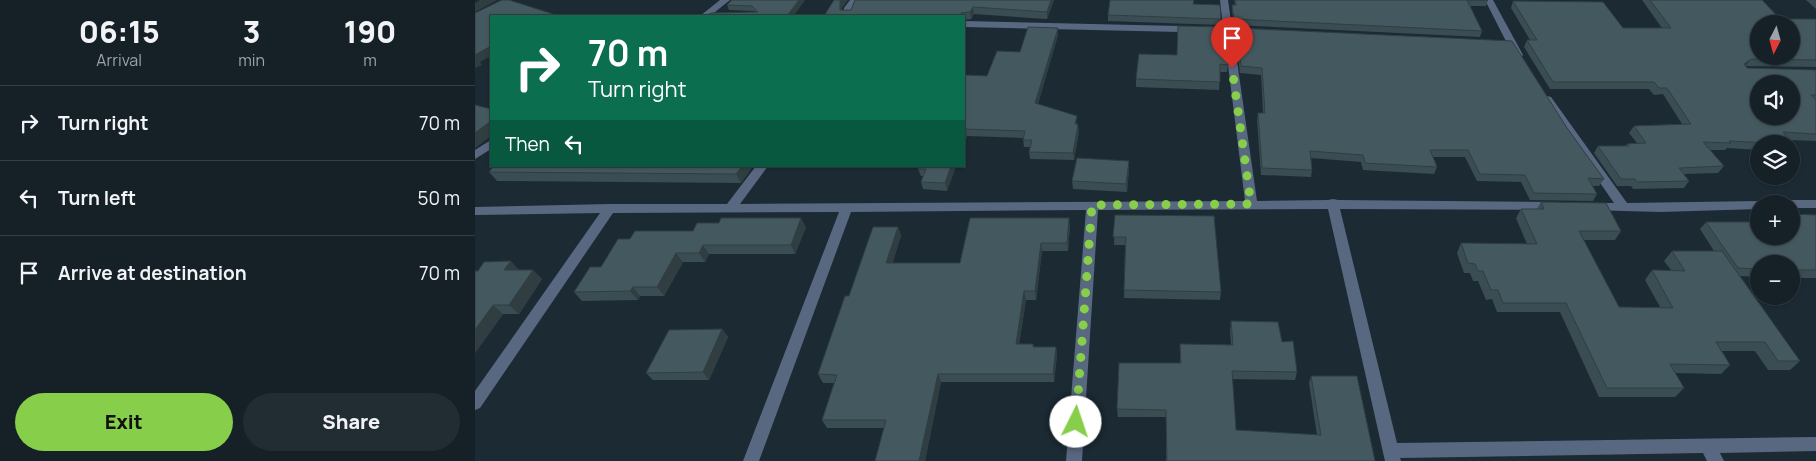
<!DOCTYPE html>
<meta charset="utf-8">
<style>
:root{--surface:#152027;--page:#222d33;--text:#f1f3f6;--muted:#9da3a7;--line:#343e44;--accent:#87cf4b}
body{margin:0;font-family:Manrope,sans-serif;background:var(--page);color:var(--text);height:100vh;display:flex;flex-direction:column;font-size:19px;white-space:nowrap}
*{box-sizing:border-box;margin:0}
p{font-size:16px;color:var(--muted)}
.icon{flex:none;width:28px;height:28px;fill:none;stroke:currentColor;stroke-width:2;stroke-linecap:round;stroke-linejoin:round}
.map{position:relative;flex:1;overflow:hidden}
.details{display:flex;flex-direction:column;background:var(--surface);width:475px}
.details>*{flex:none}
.hud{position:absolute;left:15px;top:15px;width:475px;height:152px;border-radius:0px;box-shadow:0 1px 4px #0004,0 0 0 1px var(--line);background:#0b6e4f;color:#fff;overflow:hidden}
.needle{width:32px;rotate:186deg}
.controls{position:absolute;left:1275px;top:15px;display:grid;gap:10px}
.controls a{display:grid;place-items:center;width:50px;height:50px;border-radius:50%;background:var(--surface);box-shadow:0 1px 4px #0004,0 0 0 1px var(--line);font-size:25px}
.pin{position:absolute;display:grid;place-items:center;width:42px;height:42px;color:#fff;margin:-51px -21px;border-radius:50% 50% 50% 0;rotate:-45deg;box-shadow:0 0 5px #0007}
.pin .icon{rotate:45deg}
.me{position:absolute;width:55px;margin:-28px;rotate:4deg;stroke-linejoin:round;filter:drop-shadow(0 0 4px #0008)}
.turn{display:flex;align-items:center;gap:18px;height:105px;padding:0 15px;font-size:22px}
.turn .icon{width:65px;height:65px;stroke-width:2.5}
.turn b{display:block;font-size:35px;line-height:42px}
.then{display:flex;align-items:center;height:48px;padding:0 15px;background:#0003;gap:10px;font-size:19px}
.eta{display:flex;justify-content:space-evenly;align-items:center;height:85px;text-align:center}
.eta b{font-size:30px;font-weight:800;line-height:35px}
.action{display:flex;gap:10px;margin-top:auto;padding:10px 15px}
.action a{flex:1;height:58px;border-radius:30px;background:var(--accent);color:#111;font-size:20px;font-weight:800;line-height:58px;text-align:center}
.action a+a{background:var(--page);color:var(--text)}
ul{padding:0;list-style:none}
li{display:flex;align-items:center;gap:15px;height:75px;padding:0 15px;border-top:1px solid var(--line)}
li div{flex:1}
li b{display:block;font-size:19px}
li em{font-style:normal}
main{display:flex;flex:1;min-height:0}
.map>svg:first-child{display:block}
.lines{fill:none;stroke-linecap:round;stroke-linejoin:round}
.minor{fill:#596881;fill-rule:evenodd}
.wall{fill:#3a4d52}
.shaded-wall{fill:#303e42}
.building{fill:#44595f;stroke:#303e42;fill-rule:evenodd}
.route{stroke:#87cf4b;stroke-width:9;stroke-dasharray:0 16.2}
</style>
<main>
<section class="details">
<div class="eta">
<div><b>06:15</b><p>Arrival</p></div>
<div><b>3</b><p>min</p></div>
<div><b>190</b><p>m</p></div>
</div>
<ul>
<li><svg class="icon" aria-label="right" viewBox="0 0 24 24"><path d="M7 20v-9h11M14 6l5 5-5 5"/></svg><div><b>Turn right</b></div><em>70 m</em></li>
<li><svg class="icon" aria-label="left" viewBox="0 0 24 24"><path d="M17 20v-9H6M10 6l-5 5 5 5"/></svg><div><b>Turn left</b></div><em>50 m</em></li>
<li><svg class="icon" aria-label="arrive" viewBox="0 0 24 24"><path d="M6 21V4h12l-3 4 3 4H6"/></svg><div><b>Arrive at destination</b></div><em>70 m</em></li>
</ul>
<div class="action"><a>Exit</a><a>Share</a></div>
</section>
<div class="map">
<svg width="1341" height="461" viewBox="0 0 1341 461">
<rect width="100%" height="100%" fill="#1c2a34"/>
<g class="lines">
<g class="minor">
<path d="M245 0H255L235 16H225Z"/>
<path d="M375 0H384L378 8 377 16H369V8Z"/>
<path d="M745 0H753L757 28H777L782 31 777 34 758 33 782 201 853 200 858 199 863 200 1081 202 1087 206 1081 210 865 209 922 443 1341 437V451L1245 453 1249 461H1232L1228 453 925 458 926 461H910L853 209 623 210 607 461H591L611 210 376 212 284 461H268L364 212 138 213 5 408 0 410V391L125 213 0 215V207L135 204H252L281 166H293L265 204 770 201 749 33 489 27V21L748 27Z"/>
<path d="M1010 0H1018L1048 55 1046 57H1040L1038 55Z"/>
<path d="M1072 96 1076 97 1152 203 1284 201 1289 204H1284V209L1186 212 1112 210 1110 207 1116 203H1139L1067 99Z"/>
<path d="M16 140V149L0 159V150Z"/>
<path d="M1316 200H1341V208H1316V204H1310Z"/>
</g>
</g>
<g class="wall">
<path d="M257 0H330L318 16 280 12 279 11 254 10 252 5Z"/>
<path d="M380 0H579L572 19 499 14 496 19 489 20V16H349L367 8V10H376Z"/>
<path d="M759 0H1013L1011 6H995L1007 31 1005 37 759 25 757 11V5H760Z"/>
<path d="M1167 0H1287L1305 19H1341V67L1271 66 1272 68 1341 70V141L1314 140 1317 144 1316 146V144H1284V150L1252 148 1250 150H1234L1249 166 1243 173 1209 174 1214 181 1209 188 1158 189 1156 186H1142L1119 153 1123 146H1150L1152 144 1162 143 1154 133 1159 126 1207 124 1188 94 1179 95 1174 89H1075L1049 47 1052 40H1055L1036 8 1038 1 1148 28H1187Z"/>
<path d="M1331 0H1341V9Z"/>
<path d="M719 4 746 19V25L633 21V15Z"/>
<path d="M583 28V35L563 104 602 123 604 132 599 160 555 159 554 152 555 147H549L548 138 492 136 489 145V75L512 76 545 52Z"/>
<path d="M761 28 1092 128 1129 179 1124 186H1117L1122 194 1118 201 1055 200 1046 182 1002 181 990 157H958L962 167 959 174 888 170 886 162 836 158 837 170 836 177 786 175 782 120 783 113H788L786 75 765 73 760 35Z"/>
<path d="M664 54 753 65 752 72H745L744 90 661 87V79Z"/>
<path d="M19 166H278L266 183 22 181 14 172Z"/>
<path d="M481 166 472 191 448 189 446 182 448 176H446L443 169Z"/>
<path d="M654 169 652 192 598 189 597 181Z"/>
<path d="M1066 202 1146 231 1140 240H1109L1144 307H1185L1170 280 1177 270H1196L1189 261 1197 251H1239L1225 229 1231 222H1276L1279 219 1316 236V215L1317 214 1341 215V278H1316V264H1284V277L1265 276 1325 361 1315 370H1293L1280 351H1247L1255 365 1246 374 1200 373 1209 388 1200 397H1124L1085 312H1022L1017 299 1011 300 1003 281H998L995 273H989L982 253 986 243 1052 244 1041 218 1046 209H1062Z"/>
<path d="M640 215 746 292 745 300 649 298 650 245H639Z"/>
<path d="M595 226 593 251H567L561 300H551L544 344H558L559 347H581L582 355 579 382H466L450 461H400L409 428H352L347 420 359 383H348L343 374 374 296 423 227 426 236 417 263H485Z"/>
<path d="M331 227 320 254H234L230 262H208L189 296H165L163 300 107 301 99 292 155 239 218 231Z"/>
<path d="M44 270 67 279 44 314H28L0 353V271Z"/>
<path d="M756 321 807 342 822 372 820 380 757 379 761 430 842 435 834 383 836 376 900 461H691V417H643L642 409 705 363V344L756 345 755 330Z"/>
<path d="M247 329 253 337 234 380H178L171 373Z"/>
</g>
<g class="shaded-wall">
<path d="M5 0H22L0 12V3Z"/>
<path d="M324 0H330L318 16H312Z"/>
<path d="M366 0H373L367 8 368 16 365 10V1Z"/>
<path d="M576 0H579L572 19V12Z"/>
<path d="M498 7 499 14 496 19 495 12Z"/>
<path d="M583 28V35L561 110 560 103Z"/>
<path d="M16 46V56L5 62 7 65 0 68V55Z"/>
<path d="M1276 59 1271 66 1264 70 1269 64Z"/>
<path d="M16 121V136L0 148V133Z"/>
<path d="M603 125 604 132 599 160 598 153Z"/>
<path d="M490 129 492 136 489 145V133Z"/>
<path d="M654 161V169L652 192 651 184Z"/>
<path d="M267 166H278L266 183 261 174Z"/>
<path d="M476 166H481L472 191 470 183Z"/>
<path d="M326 218 331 227 320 254 316 245Z"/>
<path d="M594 218 595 226 593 251 592 243Z"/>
<path d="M423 227 426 236 415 272 411 263Z"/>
<path d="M566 243 567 251 561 300 560 291Z"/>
<path d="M228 245 234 254 230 262 224 253Z"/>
<path d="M201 253 208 262 189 296 182 287Z"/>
<path d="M36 261 45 271 29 270Z"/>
<path d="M58 270 67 279 44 314 34 305Z"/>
<path d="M158 287 165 296 163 300 155 291Z"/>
<path d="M549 291 551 300 543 352 541 344Z"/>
<path d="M18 305 28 314 0 353V330Z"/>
<path d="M247 329 253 337 234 380 228 372Z"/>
<path d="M581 347 582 355 579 382 578 374Z"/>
<path d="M463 374 466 382 450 461H444Z"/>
</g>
<g class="building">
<path d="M27 0H34L78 14 73 16H16V46L0 55V13Z"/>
<path d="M257 0H324L312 16H229L237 13 283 12 277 6 252 5Z"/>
<path d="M359 0H366L365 1V10H376L380 0H576L572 12 498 7 495 12 486 13V16H349Z"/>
<path d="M635 0H719L718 4 745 5 746 19 633 15Z"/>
<path d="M760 0H1013H992L1007 31 759 19 757 5H761Z"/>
<path d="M1175 0H1287L1305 19H1341V60L1276 59 1269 64 1272 68 1341 70V95H1336L1341 100V134L1308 132 1317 144 1254 141 1256 143 1228 142 1249 166 1204 168 1214 181 1162 182 1160 179H1146L1123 146H1154L1152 144 1171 143 1159 126 1216 124 1192 88H1184L1179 82H1078L1052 40H1062L1038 1 1128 2 1148 28H1196ZM1284 24H1316V56H1284ZM1284 84H1316V116H1284Z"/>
<path d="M703 26 748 27 753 65 745 64V82L661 79 664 54 702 55Z"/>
<path d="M553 27 583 28 560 103 602 116 600 124 603 125 598 153 554 152 557 140H548L550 131 490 129 489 133V75L512 76 522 51 545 52Z"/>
<path d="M761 28 1037 41 1092 128 1129 179 1113 178 1122 194 1059 193 1050 175 1005 174 993 150H955L962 167 890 163 888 155 835 151 837 170 787 168 783 113H790L787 68 766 66Z"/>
<path d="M0 105 16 109V121L0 133Z"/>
<path d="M602 158 654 161 651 184 597 181Z"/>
<path d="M19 166H267L261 174 14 172Z"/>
<path d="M444 166H476L470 183 446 182 451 169H443Z"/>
<path d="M1066 202 1131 203 1146 231H1104L1144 307 1198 308 1177 270 1210 271 1197 251H1247L1325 361H1303L1290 342H1241L1255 365 1195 364 1209 388H1132L1091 303H1028L1023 290H1016L1008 271H1003L1000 264 993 263 986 243 1062 244 1046 209H1069Z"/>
<path d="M1317 214 1341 215V270H1316V264H1284V269L1263 268 1231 222H1281L1279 219H1284V236H1316V220H1322Z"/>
<path d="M640 215 739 216 746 292 649 290 651 237H638Z"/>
<path d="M246 218H326L316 245H228L224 253H201L182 287H158L155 291 99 292 115 267H126L143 239H155L160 231H218L222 223H244Z"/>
<path d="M495 218H594L592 243H566L560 291H549L541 344H558V347H581L578 374H463L444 461H400L411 420H347L362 375 343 374 370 296H374L398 227H423L411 263H485Z"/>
<path d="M36 261 29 270H58L34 305H18L0 330V271H3L9 262Z"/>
<path d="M756 321 803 322 807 342 818 341 822 372 757 371 761 430 846 435 836 376H882L900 461H692L691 410 642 409 644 363H706L705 344 758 345Z"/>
<path d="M247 329 228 372 171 373 194 330Z"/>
</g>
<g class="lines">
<path class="route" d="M601 422 617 205 776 204 757 68"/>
</g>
</svg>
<div class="controls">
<a><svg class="needle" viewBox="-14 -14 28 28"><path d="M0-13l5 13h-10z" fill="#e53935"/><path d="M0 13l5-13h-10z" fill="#9da3a7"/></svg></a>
<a><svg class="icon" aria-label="sound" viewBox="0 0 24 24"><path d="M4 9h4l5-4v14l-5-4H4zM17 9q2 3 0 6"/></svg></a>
<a><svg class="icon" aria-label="layers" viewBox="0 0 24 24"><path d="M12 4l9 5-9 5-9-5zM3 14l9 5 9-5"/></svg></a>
<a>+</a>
<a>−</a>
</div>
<div class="pin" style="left:757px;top:68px;background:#d93025"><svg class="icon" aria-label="arrive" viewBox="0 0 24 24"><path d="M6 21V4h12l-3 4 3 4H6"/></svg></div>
<svg class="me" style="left:601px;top:422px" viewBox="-20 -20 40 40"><circle r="19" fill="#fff"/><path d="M0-13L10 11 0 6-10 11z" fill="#87cf4b"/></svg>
<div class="hud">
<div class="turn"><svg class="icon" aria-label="right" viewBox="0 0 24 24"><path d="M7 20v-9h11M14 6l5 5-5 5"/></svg><div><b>70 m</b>Turn right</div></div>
<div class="then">Then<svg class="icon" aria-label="left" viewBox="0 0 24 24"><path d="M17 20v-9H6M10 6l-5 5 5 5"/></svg></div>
</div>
</div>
</main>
